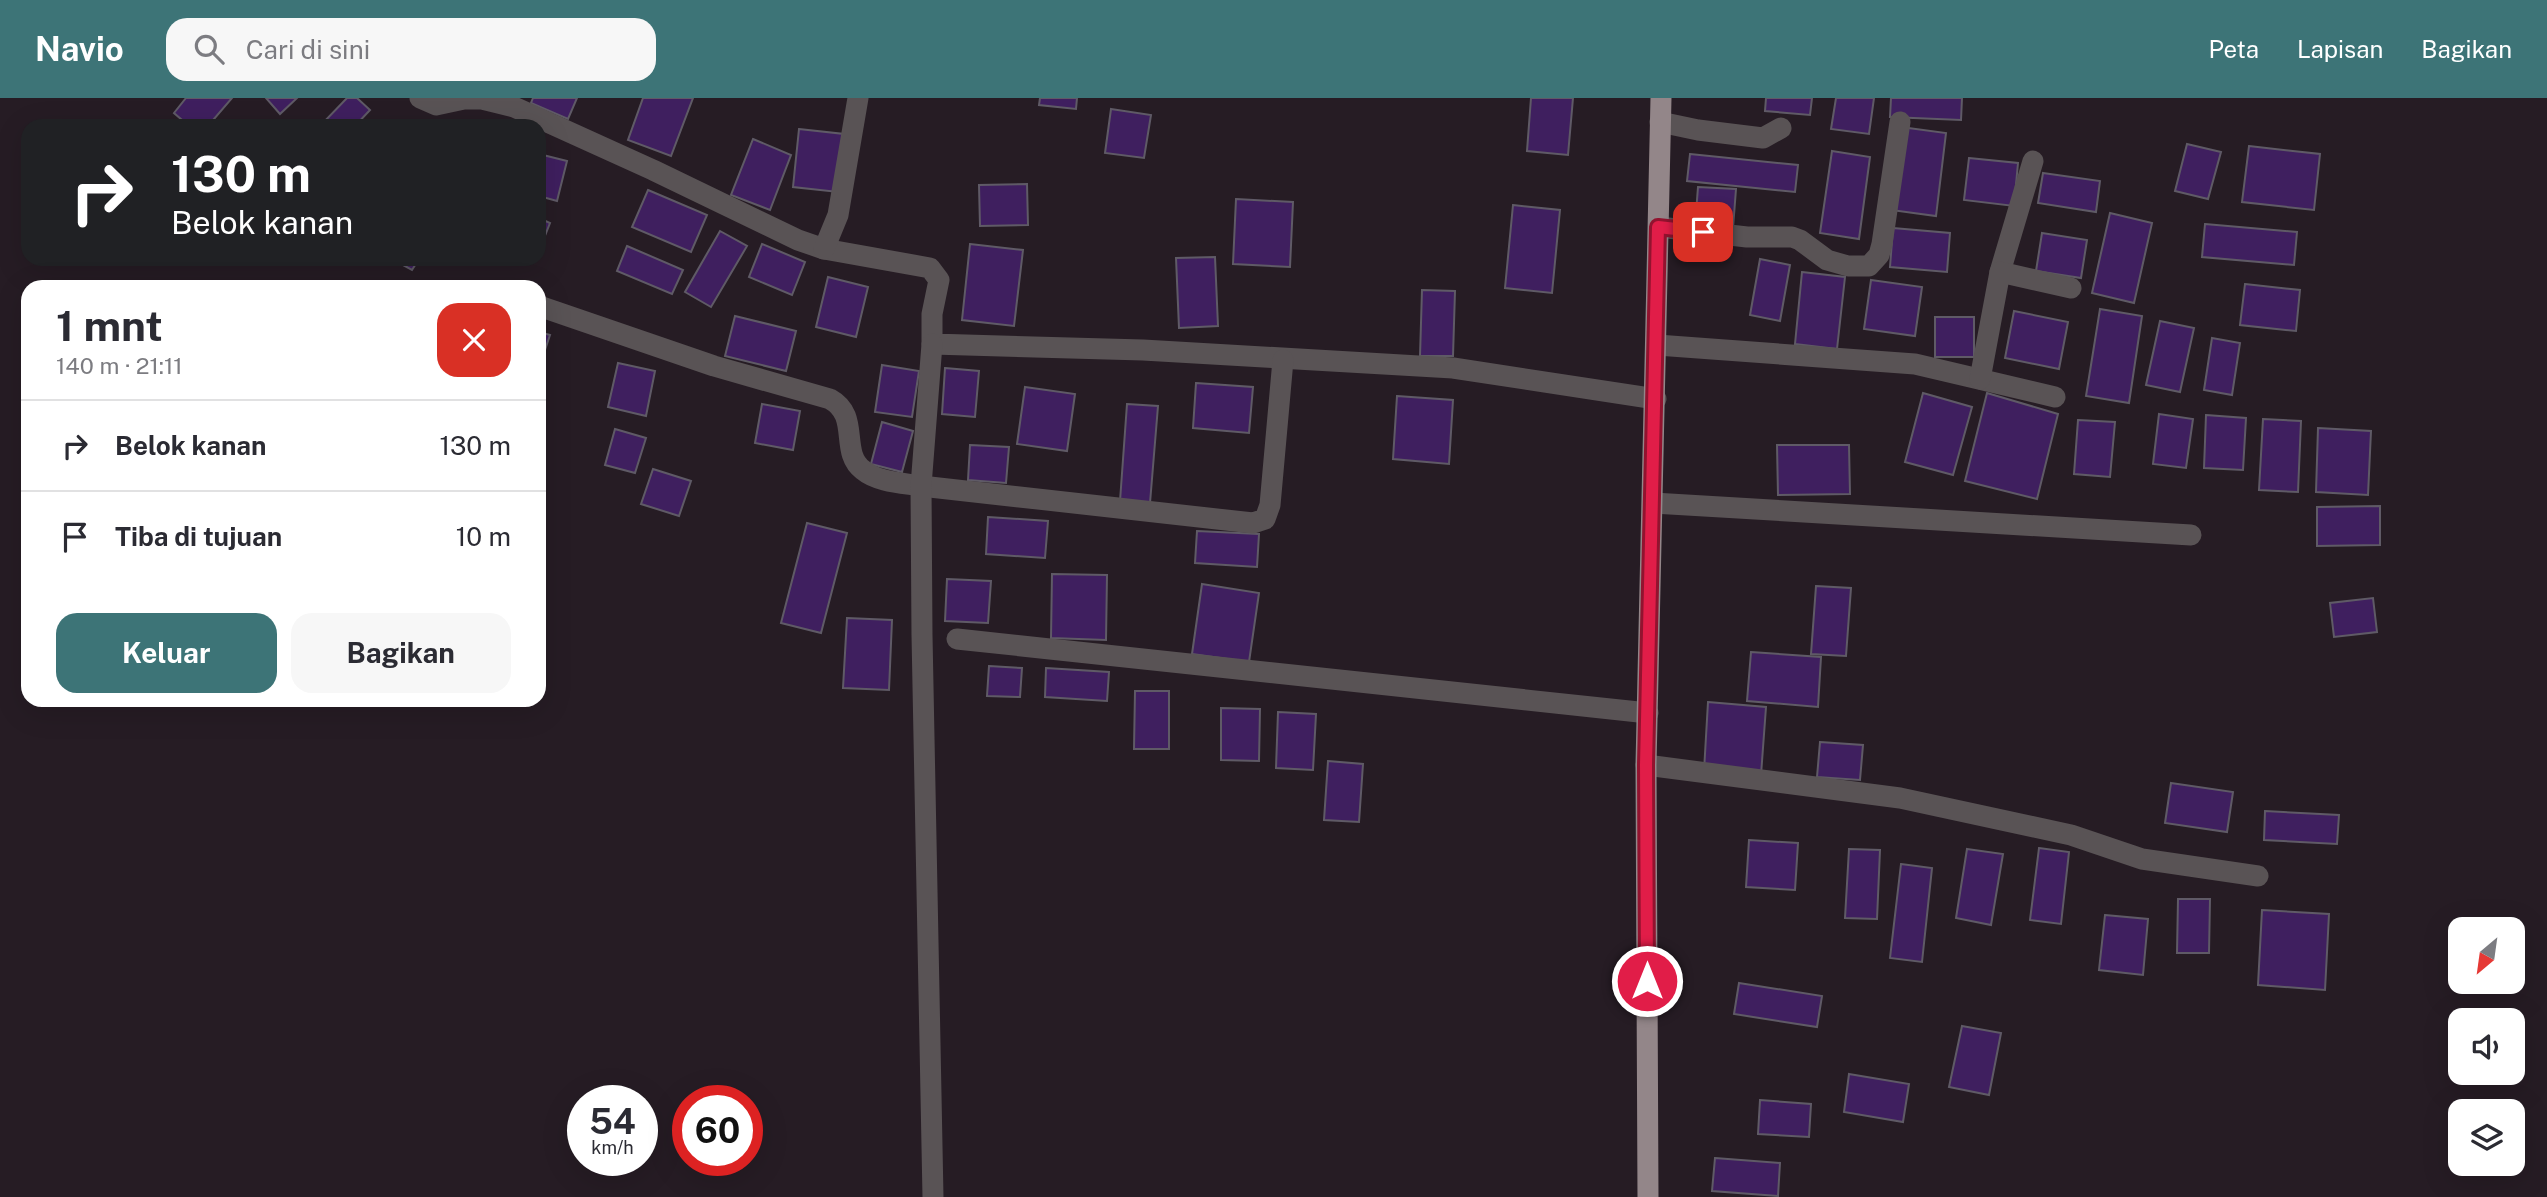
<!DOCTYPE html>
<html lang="id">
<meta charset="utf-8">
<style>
:root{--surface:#fff;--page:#f7f7f7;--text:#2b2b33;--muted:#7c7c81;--line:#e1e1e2;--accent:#3d7477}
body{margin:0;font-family:"Public Sans",sans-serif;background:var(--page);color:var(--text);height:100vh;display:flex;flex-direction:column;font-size:26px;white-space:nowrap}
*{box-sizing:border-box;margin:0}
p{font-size:23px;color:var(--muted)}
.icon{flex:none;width:38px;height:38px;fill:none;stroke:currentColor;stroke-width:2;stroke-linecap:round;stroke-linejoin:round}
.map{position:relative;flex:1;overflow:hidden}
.details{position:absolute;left:21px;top:182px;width:525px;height:427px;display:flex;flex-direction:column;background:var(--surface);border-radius:21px;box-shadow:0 7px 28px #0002}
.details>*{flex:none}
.banner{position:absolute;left:21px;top:21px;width:525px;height:147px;border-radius:21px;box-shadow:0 7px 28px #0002;background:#202124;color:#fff;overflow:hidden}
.needle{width:46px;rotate:209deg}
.buttons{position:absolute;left:2448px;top:819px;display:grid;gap:14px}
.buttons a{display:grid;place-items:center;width:77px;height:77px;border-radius:14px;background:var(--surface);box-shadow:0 7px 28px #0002;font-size:35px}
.speed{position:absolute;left:567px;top:987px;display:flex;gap:14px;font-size:35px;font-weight:700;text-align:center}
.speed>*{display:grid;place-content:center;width:91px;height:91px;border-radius:50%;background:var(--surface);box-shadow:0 7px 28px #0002;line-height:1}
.speed small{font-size:18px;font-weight:400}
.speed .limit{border:10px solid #d22;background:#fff;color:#111}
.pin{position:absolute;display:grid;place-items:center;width:60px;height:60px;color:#fff;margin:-30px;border-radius:14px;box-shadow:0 4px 10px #0006}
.me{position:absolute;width:77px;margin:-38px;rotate:0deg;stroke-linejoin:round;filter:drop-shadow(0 0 5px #0008)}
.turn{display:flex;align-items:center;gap:24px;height:147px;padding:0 35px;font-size:32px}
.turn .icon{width:91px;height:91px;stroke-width:2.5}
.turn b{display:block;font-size:49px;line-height:60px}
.round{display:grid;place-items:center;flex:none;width:74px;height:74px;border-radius:21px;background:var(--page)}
.headline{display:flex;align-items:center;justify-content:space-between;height:119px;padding:0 35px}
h1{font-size:42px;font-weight:700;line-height:52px}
.cta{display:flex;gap:14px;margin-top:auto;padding:14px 35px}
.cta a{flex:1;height:80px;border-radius:21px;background:var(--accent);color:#fff;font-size:28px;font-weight:700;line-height:80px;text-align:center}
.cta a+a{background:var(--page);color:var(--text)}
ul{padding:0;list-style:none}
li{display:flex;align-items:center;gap:21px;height:91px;padding:0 35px;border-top:2px solid var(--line)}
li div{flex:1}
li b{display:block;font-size:26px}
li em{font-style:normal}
header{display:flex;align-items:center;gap:42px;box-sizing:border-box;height:98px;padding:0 35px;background:var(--accent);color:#fff}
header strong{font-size:33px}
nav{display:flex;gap:38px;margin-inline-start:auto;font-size:24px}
.search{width:490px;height:63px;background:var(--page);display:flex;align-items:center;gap:18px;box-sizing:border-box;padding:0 24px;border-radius:21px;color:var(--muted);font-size:26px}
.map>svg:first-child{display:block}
.building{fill:#3f1f5f;stroke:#5f5a66;stroke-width:2}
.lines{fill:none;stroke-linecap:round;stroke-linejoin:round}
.street{stroke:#595355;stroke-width:21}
.primary{stroke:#938689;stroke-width:21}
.route-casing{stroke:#92132f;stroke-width:18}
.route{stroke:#e11d48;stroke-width:12}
</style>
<header>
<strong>Navio</strong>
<div class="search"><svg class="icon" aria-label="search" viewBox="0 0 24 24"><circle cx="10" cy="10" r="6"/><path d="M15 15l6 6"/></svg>Cari di sini</div>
<nav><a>Peta</a><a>Lapisan</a><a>Bagikan</a></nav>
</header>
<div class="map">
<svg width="2547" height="1099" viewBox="0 0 2547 1099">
<rect width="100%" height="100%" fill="#261c24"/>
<g class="building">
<path d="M186 0H232L208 28H189L174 15Z"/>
<path d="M266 0H297L280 16Z"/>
<path d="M347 0H357L370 12 355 28H320Z"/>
<path d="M533 0H577L568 21 531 5Z"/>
<path d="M643 0H693L671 58 628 42Z"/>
<path d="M1040 0H1077L1076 11 1039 7Z"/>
<path d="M1531 0H1573L1568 57 1527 53Z"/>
<path d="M1766 0H1812L1810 17 1765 13Z"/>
<path d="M1836 0H1874L1869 36 1831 31Z"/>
<path d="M1891 0H1962L1961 22 1890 19Z"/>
<path d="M1111 11 1151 17 1144 60 1105 55Z"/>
<path d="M1901 29 1946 35 1936 118 1891 112Z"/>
<path d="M799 31 844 36 838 94 793 89Z"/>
<path d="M753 41 791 57 770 112 731 97Z"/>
<path d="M2187 46 2221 54 2208 101 2175 93Z"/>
<path d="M2249 48 2320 56 2314 112 2242 104Z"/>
<path d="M1832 53 1870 59 1859 141 1820 135Z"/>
<path d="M539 56 567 63 557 103 539 98Z"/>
<path d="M1690 56 1798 67 1795 94 1687 83Z"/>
<path d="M1969 60 2018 65 2014 108 1964 102Z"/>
<path d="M2043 75 2100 83 2096 114 2038 105Z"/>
<path d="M1027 86 1028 127 980 128 979 87Z"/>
<path d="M1698 89 1736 91 1733 130 1695 128Z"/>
<path d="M648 92 707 117 691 154 632 129Z"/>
<path d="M1236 101 1293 104 1290 169 1233 166Z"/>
<path d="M1513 107 1560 112 1552 195 1505 190Z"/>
<path d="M2110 115 2152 125 2134 205 2092 195Z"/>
<path d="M539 120 550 125 539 153Z"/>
<path d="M2205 126 2297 134 2294 167 2202 159Z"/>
<path d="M1893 130 1950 135 1947 174 1890 169Z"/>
<path d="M720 133 747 148 711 209 685 194Z"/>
<path d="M2042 135 2087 142 2081 180 2036 173Z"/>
<path d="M762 146 805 164 792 197 749 179Z"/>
<path d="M970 146 1023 152 1014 228 962 222Z"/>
<path d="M627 148 683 172 672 196 617 173Z"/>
<path d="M1215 159 1218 228 1179 230 1176 160Z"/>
<path d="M392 161H419L412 172Z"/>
<path d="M1760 161 1790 167 1780 223 1750 217Z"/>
<path d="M1802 174 1845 179 1837 251 1795 246Z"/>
<path d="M828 179 868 189 856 239 816 229Z"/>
<path d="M1871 182 1922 189 1915 238 1864 231Z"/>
<path d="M2245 186 2300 192 2296 233 2240 227Z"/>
<path d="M1422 192 1455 193 1453 258H1420Z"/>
<path d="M2100 211 2142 218 2129 305 2086 298Z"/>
<path d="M2014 213 2068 224 2059 271 2005 260Z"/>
<path d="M735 218 796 233 786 273 725 258Z"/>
<rect x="1935" y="219" width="39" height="40"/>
<path d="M2160 223 2194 230 2180 294 2146 287Z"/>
<path d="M539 234 550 237 539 270Z"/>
<path d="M2212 240 2240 245 2232 297 2204 292Z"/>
<path d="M618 265 655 273 646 318 608 309Z"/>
<path d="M882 267 919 273 912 319 875 314Z"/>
<path d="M945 270 979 273 975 319 942 316Z"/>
<path d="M1196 285 1253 289 1249 335 1193 330Z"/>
<path d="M1025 289 1075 296 1067 353 1017 346Z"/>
<path d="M1923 295 1972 309 1953 377 1905 364Z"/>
<path d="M1987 295 2058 316 2037 401 1965 383Z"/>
<path d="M1397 298 1453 302 1449 366 1393 361Z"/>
<path d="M762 306 800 313 793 352 755 345Z"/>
<path d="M1127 306 1158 308 1150 405 1120 403Z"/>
<path d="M2159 316 2193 321 2186 370 2153 366Z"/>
<path d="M2206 317 2246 320 2243 372 2204 370Z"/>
<path d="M2263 321 2301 323 2298 394 2259 392Z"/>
<path d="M2078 322 2115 324 2110 379 2074 376Z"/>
<path d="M882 324 913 333 902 374 871 366Z"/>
<path d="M2318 330 2371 333 2368 397 2316 394Z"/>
<path d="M615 331 646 340 635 375 605 367Z"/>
<path d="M970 347 1009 349 1006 385 968 382Z"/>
<path d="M1777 347H1849L1850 396 1778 397Z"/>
<path d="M653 371 691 383 679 418 641 406Z"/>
<path d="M2380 408V447L2317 448V409Z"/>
<path d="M988 419 1048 423 1045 460 986 456Z"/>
<path d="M807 425 847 435 821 535 781 525Z"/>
<path d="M1197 433 1259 436 1257 469 1195 465Z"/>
<path d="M1052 476 1107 477 1106 542 1051 540Z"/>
<path d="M947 481 991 483 988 525 945 523Z"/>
<path d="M1202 486 1259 495 1249 564 1192 556Z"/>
<path d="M1816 488 1851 490 1846 558 1811 556Z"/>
<path d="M2373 500 2377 534 2334 539 2330 505Z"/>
<path d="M847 520 892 522 889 592 843 590Z"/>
<path d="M1751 554 1821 559 1818 609 1747 603Z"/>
<path d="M989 568 1022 570 1020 599 987 598Z"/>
<path d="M1046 570 1109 574 1107 603 1045 599Z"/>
<path d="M1135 593H1169V651H1134Z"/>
<path d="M1708 604 1766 609 1761 677 1704 673Z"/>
<path d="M1221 610 1260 611 1259 663 1221 662Z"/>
<path d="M1278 614 1316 616 1313 672 1276 670Z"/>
<path d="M1820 644 1863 647 1860 682 1817 679Z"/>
<path d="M1328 663 1363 666 1359 724 1324 722Z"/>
<path d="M2171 685 2233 694 2227 734 2165 725Z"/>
<path d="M2265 713 2339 717 2337 746 2264 742Z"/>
<path d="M1749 742 1798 745 1795 792 1746 789Z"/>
<path d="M2039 750 2069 754 2061 826 2030 822Z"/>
<path d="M1849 751 1880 752 1877 821 1845 820Z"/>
<path d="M1967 751 2003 756 1991 827 1956 820Z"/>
<path d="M1901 766 1932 770 1922 864 1890 860Z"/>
<path d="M2178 801H2210L2209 855H2177Z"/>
<path d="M2262 812 2329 816 2325 892 2258 887Z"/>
<path d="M2105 817 2148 821 2143 877 2099 872Z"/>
<path d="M1739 885 1822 898 1817 929 1734 916Z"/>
<path d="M1962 928 2001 935 1989 997 1949 989Z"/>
<path d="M1849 976 1909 986 1903 1024 1844 1014Z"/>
<path d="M1760 1002 1811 1006 1809 1039 1758 1036Z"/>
<path d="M1715 1060 1780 1065 1778 1098 1712 1093Z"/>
</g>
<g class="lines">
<g class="street">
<path d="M420 0 436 7 464 1H482L514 9 653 72 798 142 824 151 930 170 939 182 932 216V246L1143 252 1453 270 1656 301"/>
<path d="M1660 24 1698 32 1763 40 1781 30"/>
<path d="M1659 129 1747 139H1792L1800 142 1827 162 1848 168H1869L1879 157 1882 146 1900 24"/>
<path d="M824 151 838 117 858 0"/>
<path d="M2000 174 2033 63"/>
<path d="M539 208 714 268 830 301C861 318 839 354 863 372 877 384 903 385 921 388L1253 425 1265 421 1270 407 1283 262"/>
<path d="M932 246 921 388 922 537 933 1099"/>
<path d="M1657 247 1915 266 2055 299"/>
<path d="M1980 281 2000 174 2071 190"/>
<path d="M1653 405 2191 437"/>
<path d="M957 541 1648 615"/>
<path d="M1646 667 1900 700 2071 737 2142 761 2258 778"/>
</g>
<path class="primary" d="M1648 1099 1646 667 1661 0"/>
</g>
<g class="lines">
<g class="route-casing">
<path id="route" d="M1647 883 1646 667 1658 129 1703 134"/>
</g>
<use href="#route" class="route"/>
</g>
</svg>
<div class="buttons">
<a><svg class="needle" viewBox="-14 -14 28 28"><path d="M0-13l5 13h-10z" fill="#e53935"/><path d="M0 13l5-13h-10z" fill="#7c7c81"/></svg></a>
<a><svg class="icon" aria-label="sound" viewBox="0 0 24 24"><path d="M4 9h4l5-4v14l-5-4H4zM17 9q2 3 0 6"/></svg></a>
<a><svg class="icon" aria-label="layers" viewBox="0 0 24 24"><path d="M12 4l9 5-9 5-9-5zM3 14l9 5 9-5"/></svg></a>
</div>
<div class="speed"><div>54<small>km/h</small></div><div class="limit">60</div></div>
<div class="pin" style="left:1703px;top:134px;background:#d93025"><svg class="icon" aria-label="arrive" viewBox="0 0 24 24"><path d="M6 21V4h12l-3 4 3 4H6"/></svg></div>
<svg class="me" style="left:1647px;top:883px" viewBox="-20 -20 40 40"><circle r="17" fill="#e11d48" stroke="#fff" stroke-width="3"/><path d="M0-11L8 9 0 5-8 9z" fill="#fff"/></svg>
<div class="banner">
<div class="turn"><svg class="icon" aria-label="right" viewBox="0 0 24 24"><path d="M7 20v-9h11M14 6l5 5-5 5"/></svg><div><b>130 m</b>Belok kanan</div></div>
</div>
<section class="details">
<div class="headline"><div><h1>1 mnt</h1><p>140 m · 21:11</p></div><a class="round" style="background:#d93025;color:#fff"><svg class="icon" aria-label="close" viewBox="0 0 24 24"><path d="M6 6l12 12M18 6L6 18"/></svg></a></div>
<ul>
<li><svg class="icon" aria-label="right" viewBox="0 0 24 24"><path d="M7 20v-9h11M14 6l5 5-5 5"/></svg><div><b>Belok kanan</b></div><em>130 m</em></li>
<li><svg class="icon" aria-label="arrive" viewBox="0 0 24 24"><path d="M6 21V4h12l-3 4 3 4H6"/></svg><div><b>Tiba di tujuan</b></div><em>10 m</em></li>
</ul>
<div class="cta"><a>Keluar</a><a>Bagikan</a></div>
</section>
</div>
